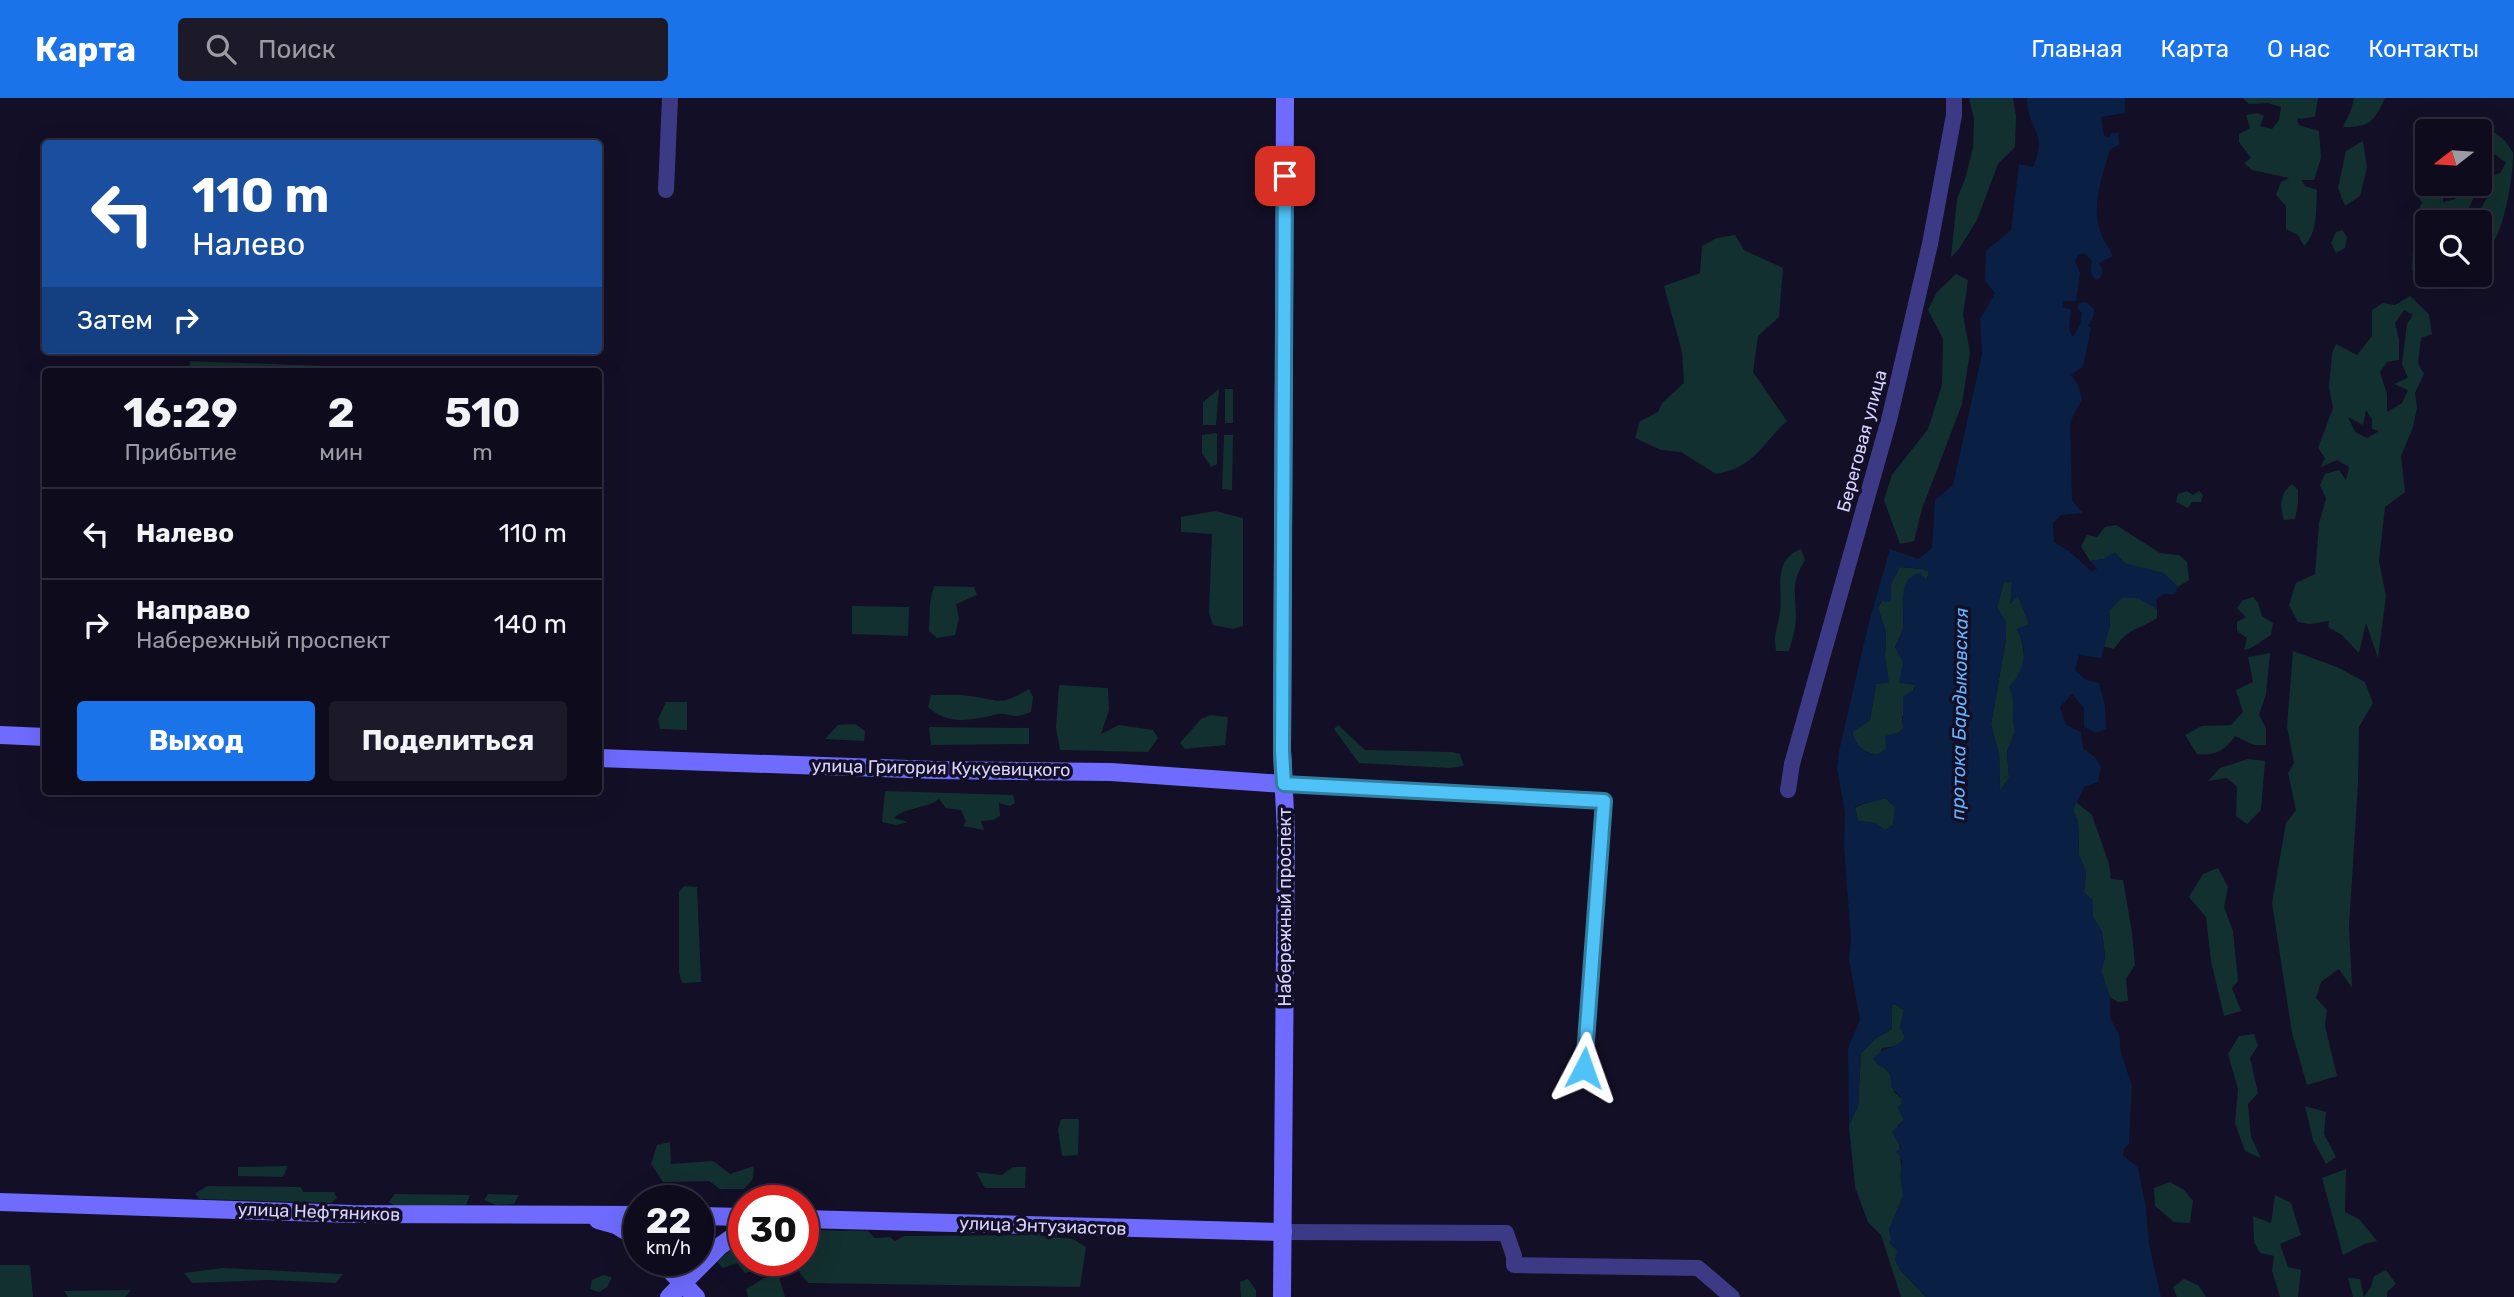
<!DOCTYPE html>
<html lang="ru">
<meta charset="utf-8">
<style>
:root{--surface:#0e0b1c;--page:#1c1929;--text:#f1f3f6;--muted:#9b9ba3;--line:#2e2b3b;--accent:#1a73e8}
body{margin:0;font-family:Rubik,sans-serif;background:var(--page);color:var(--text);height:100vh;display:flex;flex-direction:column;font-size:26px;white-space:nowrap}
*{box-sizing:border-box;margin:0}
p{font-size:23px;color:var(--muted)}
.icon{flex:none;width:38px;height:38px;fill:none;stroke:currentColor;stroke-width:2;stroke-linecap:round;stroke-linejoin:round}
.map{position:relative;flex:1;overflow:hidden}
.details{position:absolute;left:42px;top:270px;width:560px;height:427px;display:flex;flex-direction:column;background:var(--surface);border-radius:7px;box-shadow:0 7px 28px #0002,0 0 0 2px var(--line)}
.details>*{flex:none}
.guide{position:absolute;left:42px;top:42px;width:560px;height:214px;border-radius:7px;box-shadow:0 7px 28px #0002,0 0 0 2px var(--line);background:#1a4fa0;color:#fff;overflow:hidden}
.needle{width:46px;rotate:253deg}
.buttons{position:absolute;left:2415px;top:21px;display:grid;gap:14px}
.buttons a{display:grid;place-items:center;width:77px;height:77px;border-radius:7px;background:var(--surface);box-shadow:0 7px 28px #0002,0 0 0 2px var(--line);font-size:35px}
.speed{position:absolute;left:623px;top:1087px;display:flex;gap:14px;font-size:35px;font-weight:700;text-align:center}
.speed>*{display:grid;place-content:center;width:91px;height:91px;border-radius:50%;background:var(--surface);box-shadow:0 7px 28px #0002,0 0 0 2px var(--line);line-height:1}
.speed small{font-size:18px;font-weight:400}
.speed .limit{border:10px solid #d22;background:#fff;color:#111}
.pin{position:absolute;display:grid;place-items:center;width:60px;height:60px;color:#fff;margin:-30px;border-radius:14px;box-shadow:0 4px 10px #0006}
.me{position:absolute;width:77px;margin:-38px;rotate:4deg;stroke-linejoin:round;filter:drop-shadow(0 0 5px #0008)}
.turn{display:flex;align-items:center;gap:24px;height:147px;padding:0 35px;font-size:32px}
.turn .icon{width:91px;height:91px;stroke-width:2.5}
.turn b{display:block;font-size:49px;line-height:60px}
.then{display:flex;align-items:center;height:66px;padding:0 35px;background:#0003;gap:14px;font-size:26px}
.eta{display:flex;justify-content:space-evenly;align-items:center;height:119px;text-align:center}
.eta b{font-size:42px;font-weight:700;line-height:49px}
.cta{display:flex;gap:14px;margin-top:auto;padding:14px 35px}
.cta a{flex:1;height:80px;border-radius:7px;background:var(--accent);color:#fff;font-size:28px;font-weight:700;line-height:80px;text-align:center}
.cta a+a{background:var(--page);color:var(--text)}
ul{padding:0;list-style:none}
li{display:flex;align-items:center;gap:21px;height:91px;padding:0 35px;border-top:2px solid var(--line)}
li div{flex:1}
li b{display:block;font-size:26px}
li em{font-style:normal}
header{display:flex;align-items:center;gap:42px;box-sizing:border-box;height:98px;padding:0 35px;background:var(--accent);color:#fff}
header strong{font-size:33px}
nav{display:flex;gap:38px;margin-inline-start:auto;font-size:24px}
.search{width:490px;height:63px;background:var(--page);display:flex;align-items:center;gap:18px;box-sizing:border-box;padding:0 24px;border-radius:7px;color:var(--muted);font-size:26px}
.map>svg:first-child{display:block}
.green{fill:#12302f;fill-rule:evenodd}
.water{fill:#0a1f44;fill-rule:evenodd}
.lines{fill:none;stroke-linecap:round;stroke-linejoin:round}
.street{stroke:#3d3a85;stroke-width:16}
.secondary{stroke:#6f6bff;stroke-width:18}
.route-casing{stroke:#337fa1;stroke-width:18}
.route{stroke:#4fc3f7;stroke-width:12}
.labels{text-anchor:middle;stroke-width:7;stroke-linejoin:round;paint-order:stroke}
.street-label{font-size:18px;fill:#d9d4ff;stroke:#130f26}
.water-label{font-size:19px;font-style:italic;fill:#62b6ff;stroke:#130f26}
</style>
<header>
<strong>Карта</strong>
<div class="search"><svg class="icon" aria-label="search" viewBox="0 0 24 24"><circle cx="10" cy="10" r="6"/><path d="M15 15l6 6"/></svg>Поиск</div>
<nav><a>Главная</a><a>Карта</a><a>О нас</a><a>Контакты</a></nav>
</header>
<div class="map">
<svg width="2514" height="1199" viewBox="0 0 2514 1199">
<rect width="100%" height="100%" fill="#130f26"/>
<g class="green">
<path d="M1969 0H2013L2016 18 2015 49 1998 66 1977 122 1959 151 1951 159 1957 101 1965 81 1973 50 1974 21Z"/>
<path d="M2242 0H2318L2315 19 2297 21 2299 27 2319 33 2321 60 2314 82H2301L2305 88 2317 92C2316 110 2318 135 2304 148L2298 137 2286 131V108L2276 97 2281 84 2289 80 2252 72 2244 65 2251 60 2239 44V36L2250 30 2246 17 2257 15 2264 18 2260 28 2272 31 2279 22 2281 9 2268 5 2249 6Z"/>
<path d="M2354 0H2385C2374 24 2370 29 2343 29L2351 12Z"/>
<path d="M2485 31C2499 35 2506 42 2513 55 2514 72 2505 132 2491 147L2480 139V124H2427V178L2412 172 2413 149 2422 129 2417 116 2422 104 2413 93 2417 79 2425 89 2427 84V86H2444L2443 104 2455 101 2456 86H2480V72L2485 79 2500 75 2506 65 2496 57 2482 53 2480 36ZM2481 96 2488 98 2476 119 2469 110 2474 99Z"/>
<path d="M2363 43 2367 70 2360 98 2345 108 2338 90 2346 53Z"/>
<path d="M2342 132 2347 139 2345 150 2336 155 2331 145 2336 134Z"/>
<path d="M1735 137 1744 152 1783 170 1779 219 1758 238 1753 274 1787 323C1761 347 1754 370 1716 376L1681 354 1661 352 1635 340 1640 323 1658 314 1662 305 1684 285 1682 254 1664 188 1700 175 1702 148 1717 140Z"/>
<path d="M1956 176 1968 182 1963 217 1970 254 1962 306 1922 411 1914 443 1900 446 1884 402 1892 377 1928 331 1942 287 1943 241 1928 212 1937 194Z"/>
<path d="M2410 198 2429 216 2432 236 2421 240 2418 265 2424 276 2415 295 2417 310 2413 329 2401 358 2405 394 2385 409 2379 463 2386 498 2378 560 2366 525 2359 555 2342 537 2328 529 2329 523 2310 526 2298 524 2289 507 2296 485 2315 476 2319 425 2326 401 2320 387 2325 376 2339 372 2346 382 2349 369 2337 362 2321 369 2325 360 2318 350 2333 310 2329 289 2332 256 2336 246 2357 257 2372 238V212L2383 205 2395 207ZM2404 212 2413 217 2407 226 2402 266 2408 280 2394 286 2408 292 2402 305 2387 314V296L2380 274 2387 264 2399 262V241L2395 225ZM2366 312 2372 321V331L2379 333 2367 340 2355 334 2348 319 2363 327Z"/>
<path d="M190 263 326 268V273H189Z"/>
<path d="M1219 291 1216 327H1203V304Z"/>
<rect x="1225" y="291" width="8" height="34"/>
<path d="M1217 335V366L1211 369 1202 355V337Z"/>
<path d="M1224 337H1233L1232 392 1222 391Z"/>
<path d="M2292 386 2298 392V406L2295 421 2284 422C2279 407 2280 396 2292 386Z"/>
<path d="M2187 393 2193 397 2199 393 2203 397 2201 404H2192L2188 410 2176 404 2178 396Z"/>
<path d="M1215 413 1243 420V528L1233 531 1213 527 1209 515 1212 436 1181 434V419Z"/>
<path d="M2116 427 2160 455 2179 457 2187 464 2189 482 2178 489 2163 475 2103 461 2090 463 2081 448 2087 437 2097 439 2105 429Z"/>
<path d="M1801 451 1805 462C1790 487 1796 493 1796 519 1796 530 1792 542 1789 553H1776C1773 534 1778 531 1780 514 1783 489 1772 463 1801 451Z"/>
<path d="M1900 469 1923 471 1929 474 1927 482 1903 498V532L1895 549 1916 586 1902 619 1903 630 1886 651 1877 657C1863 653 1856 649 1852 634L1870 622 1876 586 1888 584 1885 558 1886 535 1878 510Z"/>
<path d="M2012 483 2011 505 2018 497 2029 526 2021 539 2025 563 2013 601V620L2015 634 2007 653 2009 680 2000 693 1999 656 1991 627 2006 541V525L1997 509 2004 484Z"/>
<path d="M934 488 974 489 977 497 956 506 959 520 955 537 937 540 929 533 930 505Z"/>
<path d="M2253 499 2258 505 2262 518 2273 525 2271 537C2261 542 2255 550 2244 552L2247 540 2237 533V524L2246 519 2237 510 2243 502Z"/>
<path d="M2121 500H2139L2157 511V520C2135 534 2130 528 2114 551L2103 548 2110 528 2109 513Z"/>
<path d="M852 508 909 509 908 538 852 536Z"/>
<path d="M2293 553 2337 569 2365 584 2373 605 2359 629 2358 686 2349 828 2352 890 2339 871 2321 884 2316 900 2327 912 2325 928 2337 978 2307 987 2292 935 2272 805 2286 725 2296 712 2288 675 2294 665 2287 628Z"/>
<path d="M2270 555 2266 596 2259 617 2266 630V647H2254L2235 638C2225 653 2214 658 2197 656L2185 637 2202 628 2231 627 2243 614 2236 592 2253 584 2248 559Z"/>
<path d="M1059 587 1108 590 1109 612 1101 636 1119 627 1153 632 1158 640 1148 654 1060 652 1056 630Z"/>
<path d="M1029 591 1033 599 1031 614C1026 616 1020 618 1015 618 1009 618 1004 615 998 616 973 622 948 628 928 609L931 597C944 597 957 596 970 598 1001 602 998 609 1029 591Z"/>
<path d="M666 604H687V632L660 631 658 621Z"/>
<path d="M1210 617 1228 619 1225 647 1185 651 1180 645 1201 621Z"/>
<path d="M855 626 865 633 864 643 825 641 838 627Z"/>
<path d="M1338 627 1365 652 1452 654 1460 656 1464 668 1450 670 1359 665 1334 631Z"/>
<path d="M929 629 1029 630V646L931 647Z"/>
<path d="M2248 661 2265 663 2261 712 2247 726 2236 718 2237 689 2227 680 2208 683 2220 670Z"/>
<path d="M885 693 1013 697 1015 705 1010 708 999 705 1000 718 993 722 981 723 984 732 963 728 966 723 961 712 946 710 939 701C926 711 905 709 894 720L908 724 896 727 882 724Z"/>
<path d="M1885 700 1895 709 1893 727 1885 732 1875 725 1858 723 1855 710C1865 704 1874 704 1885 700Z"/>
<path d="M2076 704 2092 717 2109 766 2111 781 2123 782 2132 834 2135 867 2126 881 2128 903 2118 904 2110 899 2101 873 2105 859 2102 834 2093 819V803L2084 794 2086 774 2079 757 2078 724 2073 712Z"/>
<path d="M2218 770 2228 789 2224 809 2233 833 2238 883 2232 890 2241 913 2224 918 2211 863 2206 819 2189 799 2203 776Z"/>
<path d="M684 788 697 789 701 884 682 885 679 874V794Z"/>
<path d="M1893 905 1904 912 1900 929 1905 939 1898 948 1882 950 1876 965C1891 972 1892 979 1894 994L1902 1001 1904 1022 1898 1027 1903 1098 1889 1132 1897 1152 1900 1172 1926 1199H1901L1881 1137 1868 1124 1855 1089 1849 1027 1858 1008 1861 955 1876 940 1891 932C1894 922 1889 916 1893 905Z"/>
<path d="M2254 936 2258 948 2250 960 2258 995 2248 1006 2251 1039 2261 1060 2245 1053 2235 1025 2238 991 2228 956 2239 938Z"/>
<path d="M2305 1008 2326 1014 2324 1036 2336 1059 2326 1066 2313 1042Z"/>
<path d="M1061 1021H1079L1078 1057 1062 1058 1058 1032Z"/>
<path d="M670 1044 671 1066 713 1063 730 1076 754 1068 753 1081 744 1091H720L709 1083 663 1084 651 1066 657 1047Z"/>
<path d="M288 1068 283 1079 238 1078V1069Z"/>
<path d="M1013 1069H1026L1025 1090H985L976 1074 1002 1077Z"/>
<path d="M2346 1071 2345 1114 2359 1121 2377 1143 2364 1146 2343 1157 2322 1080Z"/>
<path d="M2170 1084 2184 1092 2193 1103 2190 1125 2174 1124 2155 1108 2154 1090Z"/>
<path d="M207 1088 301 1089 303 1094H334L337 1100 331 1105 200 1101 195 1096Z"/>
<path d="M395 1096 470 1097 466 1107 395 1108 389 1104Z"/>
<path d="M488 1096 519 1097 514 1106 496 1107 484 1102Z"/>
<path d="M2275 1097 2291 1105 2301 1137 2280 1146 2288 1169 2301 1172 2298 1199H2280L2272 1173 2274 1158 2260 1155 2254 1144 2253 1118 2271 1125Z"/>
<path d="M803 1132 868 1133 875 1140 890 1139 895 1143 904 1138 1035 1137 1073 1141 1086 1149 1080 1189 808 1185 799 1174 796 1162H793H803Z"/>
<path d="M744 1140V1162H766L760 1171 745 1175 737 1165 723 1170 717 1164Z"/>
<path d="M0 1167H30L33 1199H0Z"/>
<path d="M223 1170 343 1176 336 1185 269 1182 192 1185 184 1175Z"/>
<path d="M2386 1172 2396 1186 2387 1194V1199H2353L2348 1180 2360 1181 2364 1199 2371 1189 2374 1178Z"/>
<path d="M603 1177 612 1179 607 1189 599 1194 590 1191 592 1182Z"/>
<path d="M779 1179 785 1199H748L746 1191 764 1180Z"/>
<path d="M1248 1181 1256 1192V1199H1241L1240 1184Z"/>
<path d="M2184 1181 2198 1187 2206 1199H2177L2173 1189Z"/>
<path d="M131 1192 125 1199H68L64 1193Z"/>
</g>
<path class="water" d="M2027 0H2125V15L2101 19 2104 38 2109 40 2112 35H2118L2119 47 2110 51C2103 77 2091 106 2100 133 2103 142 2109 150 2113 158L2099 165 2103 172 2101 179 2097 182C2089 176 2090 172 2092 163L2084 155 2078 157 2075 163 2080 175 2076 203H2064L2062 209 2071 211 2069 232 2073 239 2080 227 2082 215 2077 210 2079 205 2086 204 2094 211 2093 220 2088 228 2091 230 2083 269 2071 277 2078 287 2082 301 2070 324 2072 403 2083 415 2061 417 2053 425 2054 444 2069 453 2091 473 2097 471 2090 463 2103 461 2115 454 2125 465 2163 475 2178 489 2175 496H2164L2156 501 2157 511 2139 500H2121L2109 513 2110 528 2101 560 2079 557 2075 572 2086 582 2099 585 2105 608 2106 631 2096 635 2084 629V610L2072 596 2060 609 2066 627 2081 634 2083 650 2096 660 2101 669 2098 684 2084 689 2073 712 2078 724 2079 757 2086 774 2084 794 2093 803V819L2102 834 2105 859 2101 873 2110 899V920L2119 936 2121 955 2132 988 2129 1046 2124 1051 2123 1057 2138 1070 2146 1110 2149 1147 2161 1199H1926L1900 1172 1895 1162 1897 1152 1889 1145 1891 1141 1889 1132 1903 1098 1900 1078 1902 1062 1896 1054 1901 1050 1892 1034 1904 1022 1897 1009 1901 1006 1902 1001 1891 989C1893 966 1882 974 1873 960 1886 947 1894 953 1905 939L1900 930 1904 912 1894 905C1888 915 1894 922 1891 932L1876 940 1861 955 1858 1008 1849 1027 1848 950 1860 922 1849 861 1851 841 1844 748 1845 714 1837 671 1839 653 1868 528 1890 451 1918 461 1932 450 1935 402 1953 387 1982 256 1980 221 1995 195 1985 183 1986 153 2011 132 2019 66 2033 69C2049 33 2027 33 2027 0ZM1900 469 1923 471 1929 474 1927 482 1920 475C1896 480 1905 510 1903 528 1903 536 1898 543 1895 549L1903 564 1899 585 1915 587V591L1903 599V630L1898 635 1885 638 1886 651 1876 657C1863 653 1856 649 1852 634L1870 622 1876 586 1889 585 1885 558 1886 535 1878 510 1881 503 1891 504V486ZM2012 483 2010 506 2018 498 2029 526 2016 531C2029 551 2025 573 2009 589L2013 601V620L2015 634 2007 653 2009 680 2000 692 1999 656 1991 627 2006 541V525L1997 509 2004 484ZM1885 700 1895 709 1893 727 1885 732 1875 725 1858 723 1855 709C1865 704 1875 704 1885 700Z"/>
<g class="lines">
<g class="street">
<path d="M666 92 670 0"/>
<path d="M1284 686 1604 703 1584 970"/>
<path d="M1788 692 1792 666 1890 318 1930 146 1954 17V0"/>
<path d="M1283 1134 1506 1135 1514 1158V1167L1698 1170 1732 1199"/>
</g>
<g class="secondary">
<path d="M0 637 46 639"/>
<path d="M598 660 935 672 1111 674 1284 686"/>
<path d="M0 1104 352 1116 639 1117"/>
<path d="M698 1118 744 1119"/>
<path d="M803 1121 1283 1134"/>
<path d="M598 1122 616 1127 639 1141"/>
<path d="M660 1162 696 1199"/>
<path d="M669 1199 720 1148 744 1131"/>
<path d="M1282 1199 1286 735 1282 653 1285 0"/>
</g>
</g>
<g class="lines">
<g class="route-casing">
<path id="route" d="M1285 78 1282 653 1284 686 1604 703 1584 970"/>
</g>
<use href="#route" class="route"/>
</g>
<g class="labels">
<g class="street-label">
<text transform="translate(1862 343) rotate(-75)" y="6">Береговая улица</text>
<text transform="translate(941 670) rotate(1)" y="6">улица Григория Кукуевицкого</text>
<text transform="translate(1285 809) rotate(-90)" y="6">Набережный проспект</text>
<text transform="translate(319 1114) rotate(2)" y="6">улица Нефтяников</text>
<text transform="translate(1043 1128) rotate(2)" y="6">улица Энтузиастов</text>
</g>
<g class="water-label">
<text transform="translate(1959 616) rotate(-89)" y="7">протока Бардыковская</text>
</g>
</g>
</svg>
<div class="buttons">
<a><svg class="needle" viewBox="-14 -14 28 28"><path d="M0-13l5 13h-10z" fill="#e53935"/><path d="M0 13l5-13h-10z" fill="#9b9ba3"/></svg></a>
<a><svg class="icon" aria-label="search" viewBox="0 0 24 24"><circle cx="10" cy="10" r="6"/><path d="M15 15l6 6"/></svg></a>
</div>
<div class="speed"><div>22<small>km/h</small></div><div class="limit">30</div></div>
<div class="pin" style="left:1285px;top:78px;background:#d93025"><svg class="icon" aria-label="arrive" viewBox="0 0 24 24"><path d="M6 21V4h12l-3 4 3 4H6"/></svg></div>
<svg class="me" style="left:1584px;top:970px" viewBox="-20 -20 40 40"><path d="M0-17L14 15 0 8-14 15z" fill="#4fc3f7" stroke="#fff" stroke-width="4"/></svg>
<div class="guide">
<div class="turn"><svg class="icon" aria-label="left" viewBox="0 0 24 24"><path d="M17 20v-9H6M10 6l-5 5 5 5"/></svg><div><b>110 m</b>Налево</div></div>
<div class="then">Затем<svg class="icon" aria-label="right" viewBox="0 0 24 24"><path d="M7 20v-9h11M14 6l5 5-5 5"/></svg></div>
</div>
<section class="details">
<div class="eta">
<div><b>16:29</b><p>Прибытие</p></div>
<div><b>2</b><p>мин</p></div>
<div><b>510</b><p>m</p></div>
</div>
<ul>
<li><svg class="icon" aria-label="left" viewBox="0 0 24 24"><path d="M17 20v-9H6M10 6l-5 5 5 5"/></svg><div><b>Налево</b></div><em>110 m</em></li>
<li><svg class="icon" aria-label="right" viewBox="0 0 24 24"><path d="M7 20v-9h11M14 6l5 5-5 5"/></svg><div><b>Направо</b><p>Набережный проспект</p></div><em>140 m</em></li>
</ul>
<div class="cta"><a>Выход</a><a>Поделиться</a></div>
</section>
</div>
